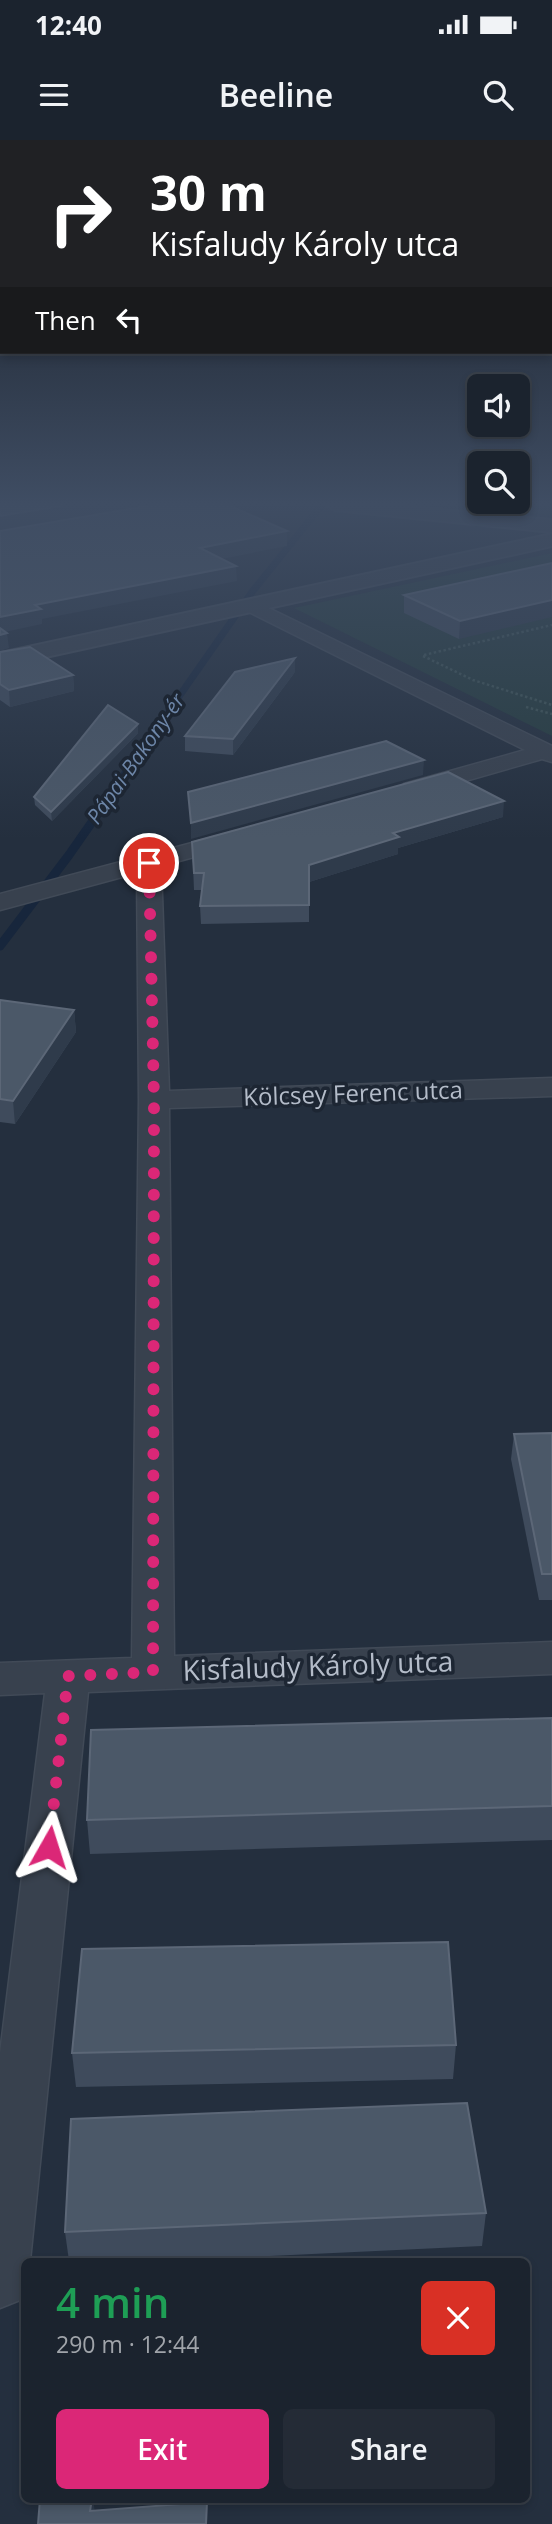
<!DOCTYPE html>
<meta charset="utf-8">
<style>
:root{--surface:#1b232e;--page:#242b36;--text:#f1f3f6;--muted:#a0a4aa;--line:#39404a;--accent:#db2777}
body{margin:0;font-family:"Open Sans",sans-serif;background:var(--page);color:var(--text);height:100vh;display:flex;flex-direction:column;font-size:26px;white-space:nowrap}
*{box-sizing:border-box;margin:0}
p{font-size:23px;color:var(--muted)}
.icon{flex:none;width:38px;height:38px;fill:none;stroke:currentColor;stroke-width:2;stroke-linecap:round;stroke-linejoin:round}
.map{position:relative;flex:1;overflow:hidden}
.drawer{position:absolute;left:21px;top:2118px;width:509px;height:245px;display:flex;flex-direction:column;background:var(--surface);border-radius:10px;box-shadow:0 4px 10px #0003,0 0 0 2px var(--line)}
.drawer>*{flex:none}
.guide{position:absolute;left:0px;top:0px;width:553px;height:214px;box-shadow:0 4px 10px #0003,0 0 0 2px var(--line);background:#202124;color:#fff;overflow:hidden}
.controls{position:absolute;left:467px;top:234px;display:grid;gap:14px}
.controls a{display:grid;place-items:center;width:63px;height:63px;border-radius:10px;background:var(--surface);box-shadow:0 4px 10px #0003,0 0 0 2px var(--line);font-size:35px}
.pin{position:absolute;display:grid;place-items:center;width:60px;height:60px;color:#fff;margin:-30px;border:4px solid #fff;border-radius:50%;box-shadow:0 2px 7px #0007}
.me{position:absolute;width:77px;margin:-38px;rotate:6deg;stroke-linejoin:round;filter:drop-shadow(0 0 5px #0008)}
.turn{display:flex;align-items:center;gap:24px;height:147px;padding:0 35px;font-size:32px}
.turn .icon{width:91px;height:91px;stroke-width:2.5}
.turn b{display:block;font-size:49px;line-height:60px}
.then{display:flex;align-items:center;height:66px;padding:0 35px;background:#0003;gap:14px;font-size:26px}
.round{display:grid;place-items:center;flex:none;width:74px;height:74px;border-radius:10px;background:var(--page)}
.headline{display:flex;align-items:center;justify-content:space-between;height:119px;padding:0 35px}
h1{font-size:42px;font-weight:600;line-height:52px;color:#1e9e55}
.cta{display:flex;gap:14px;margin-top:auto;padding:14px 35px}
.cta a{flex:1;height:80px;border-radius:10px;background:var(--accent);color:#fff;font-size:28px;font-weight:600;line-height:80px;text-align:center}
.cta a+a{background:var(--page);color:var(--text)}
.status{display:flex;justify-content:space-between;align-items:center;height:49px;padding:0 35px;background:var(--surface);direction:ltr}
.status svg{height:19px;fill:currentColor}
header{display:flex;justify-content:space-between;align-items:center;height:91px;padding:0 35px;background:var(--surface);font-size:32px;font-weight:600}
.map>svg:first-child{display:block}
.green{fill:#263c3f}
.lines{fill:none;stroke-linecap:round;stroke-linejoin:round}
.stream-far1{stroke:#17263c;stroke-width:7}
.stream{stroke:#17263c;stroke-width:9}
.minor-casing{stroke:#414a57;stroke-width:3}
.tertiary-casing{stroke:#414a57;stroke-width:4}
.path{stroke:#3f5557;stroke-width:2.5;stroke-dasharray:2.5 2.5;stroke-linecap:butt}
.minor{fill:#38414e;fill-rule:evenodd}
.tertiary{fill:#38414e;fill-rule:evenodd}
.wall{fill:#3f4b5c}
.shaded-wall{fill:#2f3b4b}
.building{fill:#4b5868;stroke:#5c6777;stroke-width:2}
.route{stroke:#db2777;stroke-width:12;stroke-dasharray:0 21.6}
.labels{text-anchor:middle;stroke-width:7;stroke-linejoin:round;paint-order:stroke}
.far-water-label{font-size:21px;font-style:italic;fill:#6d86a8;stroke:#1d2633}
.street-label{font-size:24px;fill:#b4bcc9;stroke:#1d2633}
.near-street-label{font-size:28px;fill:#b4bcc9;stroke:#1d2633}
</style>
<div class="status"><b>12:40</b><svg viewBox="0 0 49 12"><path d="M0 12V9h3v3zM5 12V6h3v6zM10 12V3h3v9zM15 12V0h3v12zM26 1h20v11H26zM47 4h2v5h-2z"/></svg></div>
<header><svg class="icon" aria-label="menu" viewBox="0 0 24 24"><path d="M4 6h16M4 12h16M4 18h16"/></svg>Beeline<svg class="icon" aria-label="search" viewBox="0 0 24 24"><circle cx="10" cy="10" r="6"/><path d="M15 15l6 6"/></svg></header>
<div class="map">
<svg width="552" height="2384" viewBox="0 0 552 2384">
<rect width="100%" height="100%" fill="#242f3e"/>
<g class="green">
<path d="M431 365H552V375Z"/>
<path d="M552 413V596L294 468Z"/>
</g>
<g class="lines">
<path class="stream-far1" d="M157 588 252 452 322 365"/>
<path class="stream" d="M0 806 69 715 159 586"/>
<g class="minor-casing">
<g id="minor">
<path d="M252 460 552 606V622L542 619 420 654H404L401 649 404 644 525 610 245 470 243 466Z"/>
<path d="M237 691 245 693 249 698 245 703 161 726 169 951 552 938V956L169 968 174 1516 552 1502V1534L88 1552 30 2121H24V2149L20 2160 0 2168V1913L45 1553 0 1555V1523L132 1518 139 960 137 733 0 770V754Z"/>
</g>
</g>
<g class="tertiary-casing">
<g id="tertiary">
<path d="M326 365H389L552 380V392L335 370Z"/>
<path d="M552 394V406L0 527V513Z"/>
</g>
</g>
<g class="path">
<path d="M424 515 552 485"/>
<path d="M423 516 473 540 552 565"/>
<path d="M526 567 552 574"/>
</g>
<use href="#minor" class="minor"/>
<use href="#tertiary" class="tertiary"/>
</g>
<g class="wall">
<path d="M552 423 459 499 404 473V455Z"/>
<path d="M0 512 73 535 74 551 10 567 0 560Z"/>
<path d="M295 532 233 615 185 611V596Z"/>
<path d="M138 584V593L52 681 35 665 34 657Z"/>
<path d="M503 677 398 708V714L309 742V782L201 784 200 766 202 750H194L192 702Z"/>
<path d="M0 860 74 870 76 892 15 984 0 982Z"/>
<path d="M552 1293V1460H539L511 1319 514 1294Z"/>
<path d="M552 1578V1700L90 1714 87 1680Z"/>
<path d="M456 1905 453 1939 76 1947 72 1913Z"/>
<path d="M486 2073 482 2106 163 2121H69L65 2092Z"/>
</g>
<g class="shaded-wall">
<path d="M66 365H147L0 390V376Z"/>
<path d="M287 391V406L201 423 200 408Z"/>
<path d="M236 426 237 441 42 479V484L0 493V477L35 465Z"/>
<path d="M552 460V477L459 499 460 481Z"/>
<path d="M7 493 9 508 0 511V495Z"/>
<path d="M295 518V532L233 615V599Z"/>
<path d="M73 535 74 551 10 567 9 550Z"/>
<path d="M138 584V593L52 681 51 672Z"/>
<path d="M424 620 423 635 191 699V683Z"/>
<path d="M504 661 503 677 398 708V714L309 742V725L393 693Z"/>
<path d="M74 870 76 892 15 984 13 961Z"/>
<path d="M92 2359H93L95 2373 90 2371Z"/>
</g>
<g class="building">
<path d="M0 365H66L0 376Z"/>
<path d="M153 365H228L287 391 200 408 236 426 35 465 41 469 0 477V391Z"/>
<path d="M552 423V460L460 481 404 455Z"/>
<path d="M0 488 7 493 0 495Z"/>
<path d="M30 507 73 535 9 550 0 544V512Z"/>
<path d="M295 518 233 599 185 596 235 532Z"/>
<path d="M108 565 138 584 51 672 34 657Z"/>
<path d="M386 601 424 620 191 683 188 652Z"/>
<path d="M448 632 504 661 393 693 399 697 309 725V765L200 766 204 733H194L192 702Z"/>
<path d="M0 860 74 870 13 961 0 959Z"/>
<path d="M552 1293V1434H542L514 1294Z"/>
<path d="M552 1578V1666L87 1680 91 1590Z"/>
<path d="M448 1802 456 1905 72 1913 82 1809Z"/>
<path d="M467 1963 486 2073 65 2092 71 1979Z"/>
<path d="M40 2359H92L90 2371 207 2362 206 2384H38Z"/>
</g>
<linearGradient id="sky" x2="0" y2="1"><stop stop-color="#141a22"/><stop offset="0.52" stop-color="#3f4d63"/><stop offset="1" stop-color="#3f4d63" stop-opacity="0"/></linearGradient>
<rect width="552" height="699" fill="url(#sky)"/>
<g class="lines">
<path class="route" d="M49 1707 68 1536 153 1532 154 960 149 723"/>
</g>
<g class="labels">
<g class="far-water-label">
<text transform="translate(136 619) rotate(-55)" y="7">Pápai-Bakony-ér</text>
</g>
<g class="street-label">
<text transform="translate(353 954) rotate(-2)" y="8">Kölcsey Ferenc utca</text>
</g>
<g class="near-street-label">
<text transform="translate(318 1526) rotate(-2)" y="10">Kisfaludy Károly utca</text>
</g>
</g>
</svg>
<div class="controls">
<a><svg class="icon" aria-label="sound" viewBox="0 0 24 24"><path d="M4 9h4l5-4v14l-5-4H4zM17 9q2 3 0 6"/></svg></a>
<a><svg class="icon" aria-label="search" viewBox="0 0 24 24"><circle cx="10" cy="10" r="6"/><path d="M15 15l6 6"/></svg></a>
</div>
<div class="pin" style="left:149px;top:723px;background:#d93025"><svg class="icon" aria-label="arrive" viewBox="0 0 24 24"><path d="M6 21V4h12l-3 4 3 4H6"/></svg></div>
<svg class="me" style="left:49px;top:1707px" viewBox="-20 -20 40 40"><path d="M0-17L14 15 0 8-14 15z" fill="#db2777" stroke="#fff" stroke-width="4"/></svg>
<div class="guide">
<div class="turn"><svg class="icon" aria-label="right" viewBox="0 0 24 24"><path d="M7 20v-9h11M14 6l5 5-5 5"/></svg><div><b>30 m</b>Kisfaludy Károly utca</div></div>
<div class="then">Then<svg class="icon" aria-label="left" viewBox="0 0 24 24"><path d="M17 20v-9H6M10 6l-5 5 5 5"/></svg></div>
</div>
<section class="drawer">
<div class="headline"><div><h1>4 min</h1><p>290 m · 12:44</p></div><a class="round" style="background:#d93025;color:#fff"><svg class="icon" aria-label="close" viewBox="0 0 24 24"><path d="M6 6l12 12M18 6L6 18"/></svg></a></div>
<div class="cta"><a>Exit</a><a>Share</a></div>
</section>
</div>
